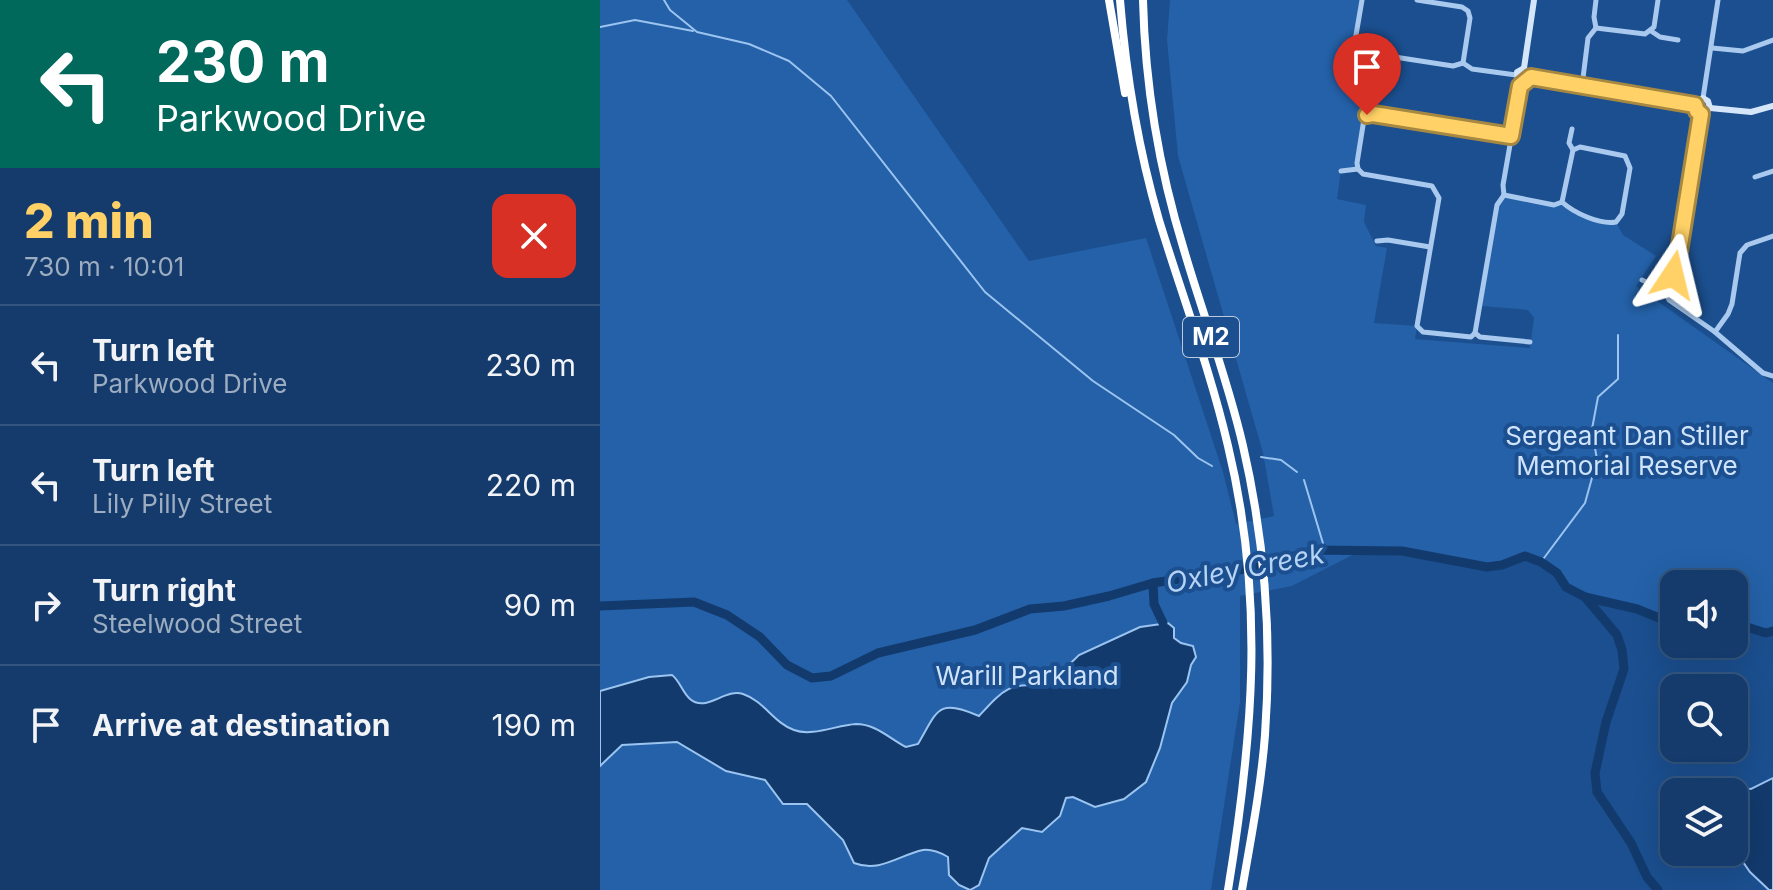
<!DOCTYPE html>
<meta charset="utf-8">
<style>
:root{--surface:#143b6b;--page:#1d4271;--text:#f1f3f6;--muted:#9dadc1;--line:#33557e;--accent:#ffd166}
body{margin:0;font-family:Inter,sans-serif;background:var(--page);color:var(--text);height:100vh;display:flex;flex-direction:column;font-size:30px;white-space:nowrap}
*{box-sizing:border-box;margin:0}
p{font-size:26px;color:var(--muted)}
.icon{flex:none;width:44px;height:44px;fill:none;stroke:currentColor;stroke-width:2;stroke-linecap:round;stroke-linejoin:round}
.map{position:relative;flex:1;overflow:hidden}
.drawer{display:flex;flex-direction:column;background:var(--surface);width:600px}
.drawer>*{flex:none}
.hud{background:#00695c;color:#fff;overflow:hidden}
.buttons{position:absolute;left:1060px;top:570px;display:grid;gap:16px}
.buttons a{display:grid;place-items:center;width:88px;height:88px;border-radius:16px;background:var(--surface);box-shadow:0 8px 32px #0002,0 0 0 2px var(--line);font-size:40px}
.pin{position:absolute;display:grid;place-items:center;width:68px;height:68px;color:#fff;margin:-82px -34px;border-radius:50% 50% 50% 0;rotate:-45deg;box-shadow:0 0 8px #0007}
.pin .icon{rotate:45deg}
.me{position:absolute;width:88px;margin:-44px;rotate:10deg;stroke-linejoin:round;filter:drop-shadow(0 0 6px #0008)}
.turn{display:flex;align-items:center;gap:28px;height:168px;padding:0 24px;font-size:36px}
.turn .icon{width:104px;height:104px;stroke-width:2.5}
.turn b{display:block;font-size:56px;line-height:68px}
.round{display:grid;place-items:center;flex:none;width:84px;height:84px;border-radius:16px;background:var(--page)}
.overview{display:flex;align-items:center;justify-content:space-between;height:136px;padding:0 24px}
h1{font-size:48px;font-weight:800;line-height:60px;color:var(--accent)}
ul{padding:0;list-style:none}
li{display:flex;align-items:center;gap:24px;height:120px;padding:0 24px;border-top:2px solid var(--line)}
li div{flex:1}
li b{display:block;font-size:30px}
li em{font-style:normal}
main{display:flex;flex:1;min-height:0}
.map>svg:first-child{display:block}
.green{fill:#2461a8}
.water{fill:#123a6d;stroke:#9cc4f0;stroke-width:2}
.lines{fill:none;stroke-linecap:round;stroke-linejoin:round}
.stream{stroke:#9cc4f0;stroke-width:2}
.river{stroke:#123a6d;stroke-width:9}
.street{stroke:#a9c9ee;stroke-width:5}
.secondary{stroke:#d6e6fa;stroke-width:6}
.highway{stroke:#fff;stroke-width:8}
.route-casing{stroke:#a68842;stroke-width:20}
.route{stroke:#ffd166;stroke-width:14}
.labels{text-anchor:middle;stroke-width:8;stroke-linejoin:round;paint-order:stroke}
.shield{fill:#1b4f8f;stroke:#bbcadd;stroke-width:2}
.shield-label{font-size:24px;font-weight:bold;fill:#fff}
.park-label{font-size:26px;fill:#cfe3fa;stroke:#1b4f8f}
.water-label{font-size:28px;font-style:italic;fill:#b5d3f5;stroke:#1b4f8f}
</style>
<main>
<section class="drawer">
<div class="hud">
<div class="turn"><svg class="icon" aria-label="left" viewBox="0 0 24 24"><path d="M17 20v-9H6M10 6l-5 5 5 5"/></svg><div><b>230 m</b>Parkwood Drive</div></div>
</div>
<div class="overview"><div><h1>2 min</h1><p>730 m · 10:01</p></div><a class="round" style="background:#d93025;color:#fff"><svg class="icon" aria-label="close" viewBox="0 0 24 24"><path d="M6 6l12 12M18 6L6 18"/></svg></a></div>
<ul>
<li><svg class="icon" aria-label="left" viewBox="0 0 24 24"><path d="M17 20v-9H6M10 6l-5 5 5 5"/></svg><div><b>Turn left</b><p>Parkwood Drive</p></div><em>230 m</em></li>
<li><svg class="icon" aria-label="left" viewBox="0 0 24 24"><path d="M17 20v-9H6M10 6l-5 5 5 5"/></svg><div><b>Turn left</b><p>Lily Pilly Street</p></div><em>220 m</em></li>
<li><svg class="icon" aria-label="right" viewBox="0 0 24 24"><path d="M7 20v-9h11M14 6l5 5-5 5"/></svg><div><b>Turn right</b><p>Steelwood Street</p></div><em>90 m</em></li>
<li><svg class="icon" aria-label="arrive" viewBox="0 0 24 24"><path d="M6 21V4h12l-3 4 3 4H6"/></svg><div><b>Arrive at destination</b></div><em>190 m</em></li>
</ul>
</section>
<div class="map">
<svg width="1173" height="890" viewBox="0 0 1173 890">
<rect width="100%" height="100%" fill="#1b4f8f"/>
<path class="green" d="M0 0H247L429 261 546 238 623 472 636 524 674 516 663 453 578 156 567 40 570 0H762L756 48 775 54 770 84 776 85 773 114 767 115 758 169 741 171 737 199 766 205 764 222 776 246 787 248 774 323 817 326 815 339 930 348 934 318 928 310 882 306 898 205 904 195 954 205 962 202C974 213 1000 225 1016 222L1023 235 1056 256 1036 286 1173 383V631L1166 633 1134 623V584H1074V624L1037 609 985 597 966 587 957 573 941 562 925 556 902 565 887 567 802 551 764 549 692 586 640 596V702L611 890H0Z"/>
<g class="water">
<path d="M568 623 574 628V638L581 643 593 646 596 657 591 665 587 682 572 703 560 748 546 782 524 799 495 807 473 797 466 798 460 816 442 832 422 828 389 858 379 885 370 890 359 885 349 875 348 857C341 853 332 849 323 850 299 855 280 873 254 863L243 840 207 804H183L165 780 126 771 77 742 22 745 0 766V691L49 677 72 675C80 681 82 692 90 699 106 713 125 688 143 694 164 701 174 723 194 730 212 737 237 725 256 724 276 724 290 739 306 747L318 744C338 710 337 698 379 716 401 692 410 680 446 687L479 655 540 627Z"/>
<path d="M1173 778V890H1169L1150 872 1134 849V792H1095L1099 784 1151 789Z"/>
</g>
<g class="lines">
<g class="stream">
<path d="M64 0 70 10 97 32 149 44 189 61 231 96 385 292 493 381 574 435 598 458 612 466"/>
<path d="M0 27 35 20 93 31"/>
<path d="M661 457 681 460 697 472"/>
<path d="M704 480 725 550"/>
<path d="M941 562 985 503 997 460 992 429 998 397 1018 379V335"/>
</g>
<g class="river">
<path d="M553 583 554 604 563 623"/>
<path d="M985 597 1037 609 1074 624"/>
<path d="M0 606 94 602 127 615 160 637 187 665 212 678 231 676 278 653 375 630 430 609 464 606 509 596 553 583 658 567 714 550 802 551 887 567 902 565 925 556 941 562 957 573 966 587 985 597 1017 635 1022 650 1024 669 1006 722 995 773 997 792 1031 843 1047 877 1058 890"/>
<path d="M1134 623 1166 633 1173 631"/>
</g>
<g class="street">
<path d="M762 0 755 41 756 48 762 52 853 66 863 63 872 69 916 75"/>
<path d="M817 0 862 7 868 11 870 18 863 63"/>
<path d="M996 0 994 17 996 28"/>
<path d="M996 28 1045 34 1054 27 1058 0"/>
<path d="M1051 31 1060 37 1078 40"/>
<path d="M1112 48 1143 51 1173 40"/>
<path d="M982 86 988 38 996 28"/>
<path d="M1103 98 1118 0"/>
<path d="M972 129 969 143 973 150"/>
<path d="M758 169 757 163 764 119 773 114 911 136"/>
<path d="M741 171 758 169 763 174 832 186 839 198 817 326 823 332 871 337 875 333"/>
<path d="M1155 177 1173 171"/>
<path d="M904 195 954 205 962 202C974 213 1000 225 1016 222L1022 214 1030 168 1025 156 980 147 973 150 962 202"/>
<path d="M904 195 903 185 921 82"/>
<path d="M777 241 788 240 830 247"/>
<path d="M1042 280 1064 290 1069 300 1115 332 1163 373 1173 376"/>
<path d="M1064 290 1077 264 1101 114"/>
<path d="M1115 332 1128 314 1132 304 1140 253 1147 245 1173 236"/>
<path d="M875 333 897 205 904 195"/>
<path d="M875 333 880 337 930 342"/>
</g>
<g class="secondary">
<path d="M924 68 934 0"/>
<path d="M924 68 917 72 918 80 926 82 931 77"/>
<path d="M931 77 1095 105"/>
<path d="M1095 105 1103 98 1108 101 1110 108"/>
<path d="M1095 105 1097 111 1103 114 1110 108"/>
<path d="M1110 108 1151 112 1173 106"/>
</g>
<g class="highway">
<path d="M509 0 525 93"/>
<path d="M520 0C526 75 538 148 559 220 582 295 610 369 628 446 665 599 653 737 628 890"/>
<path d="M543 0C545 85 559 169 584 250 603 315 628 380 643 446 665 541 672 638 665 735 661 787 651 838 642 890"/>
</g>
</g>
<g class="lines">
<g class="route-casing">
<path id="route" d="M767 115 773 114 911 136 920 86 931 77 1095 105 1097 111 1101 114 1077 264 1073 275"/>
</g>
<use href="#route" class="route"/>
</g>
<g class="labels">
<rect class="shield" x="583" y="317" width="56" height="40" rx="6"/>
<g class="shield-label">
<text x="611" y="345">M2</text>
</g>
<g class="park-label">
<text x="1027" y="445">Sergeant Dan Stiller<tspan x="1027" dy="30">Memorial Reserve</tspan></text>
<text x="427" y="685">Warill Parkland</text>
</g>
<g class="water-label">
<text transform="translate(645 568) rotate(-11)" y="10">Oxley Creek</text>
</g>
</g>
</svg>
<div class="buttons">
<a><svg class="icon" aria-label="sound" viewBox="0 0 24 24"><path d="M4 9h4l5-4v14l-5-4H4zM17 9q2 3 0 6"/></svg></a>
<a><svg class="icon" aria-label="search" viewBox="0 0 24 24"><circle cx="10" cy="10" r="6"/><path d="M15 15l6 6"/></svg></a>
<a><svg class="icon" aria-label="layers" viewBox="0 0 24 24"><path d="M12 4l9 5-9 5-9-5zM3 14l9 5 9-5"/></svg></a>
</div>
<div class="pin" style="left:767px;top:115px;background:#d93025"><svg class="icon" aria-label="arrive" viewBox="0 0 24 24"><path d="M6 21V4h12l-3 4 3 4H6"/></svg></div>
<svg class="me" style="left:1073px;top:275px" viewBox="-20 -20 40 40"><path d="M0-17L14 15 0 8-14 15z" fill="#ffd166" stroke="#fff" stroke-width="4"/></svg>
</div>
</main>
